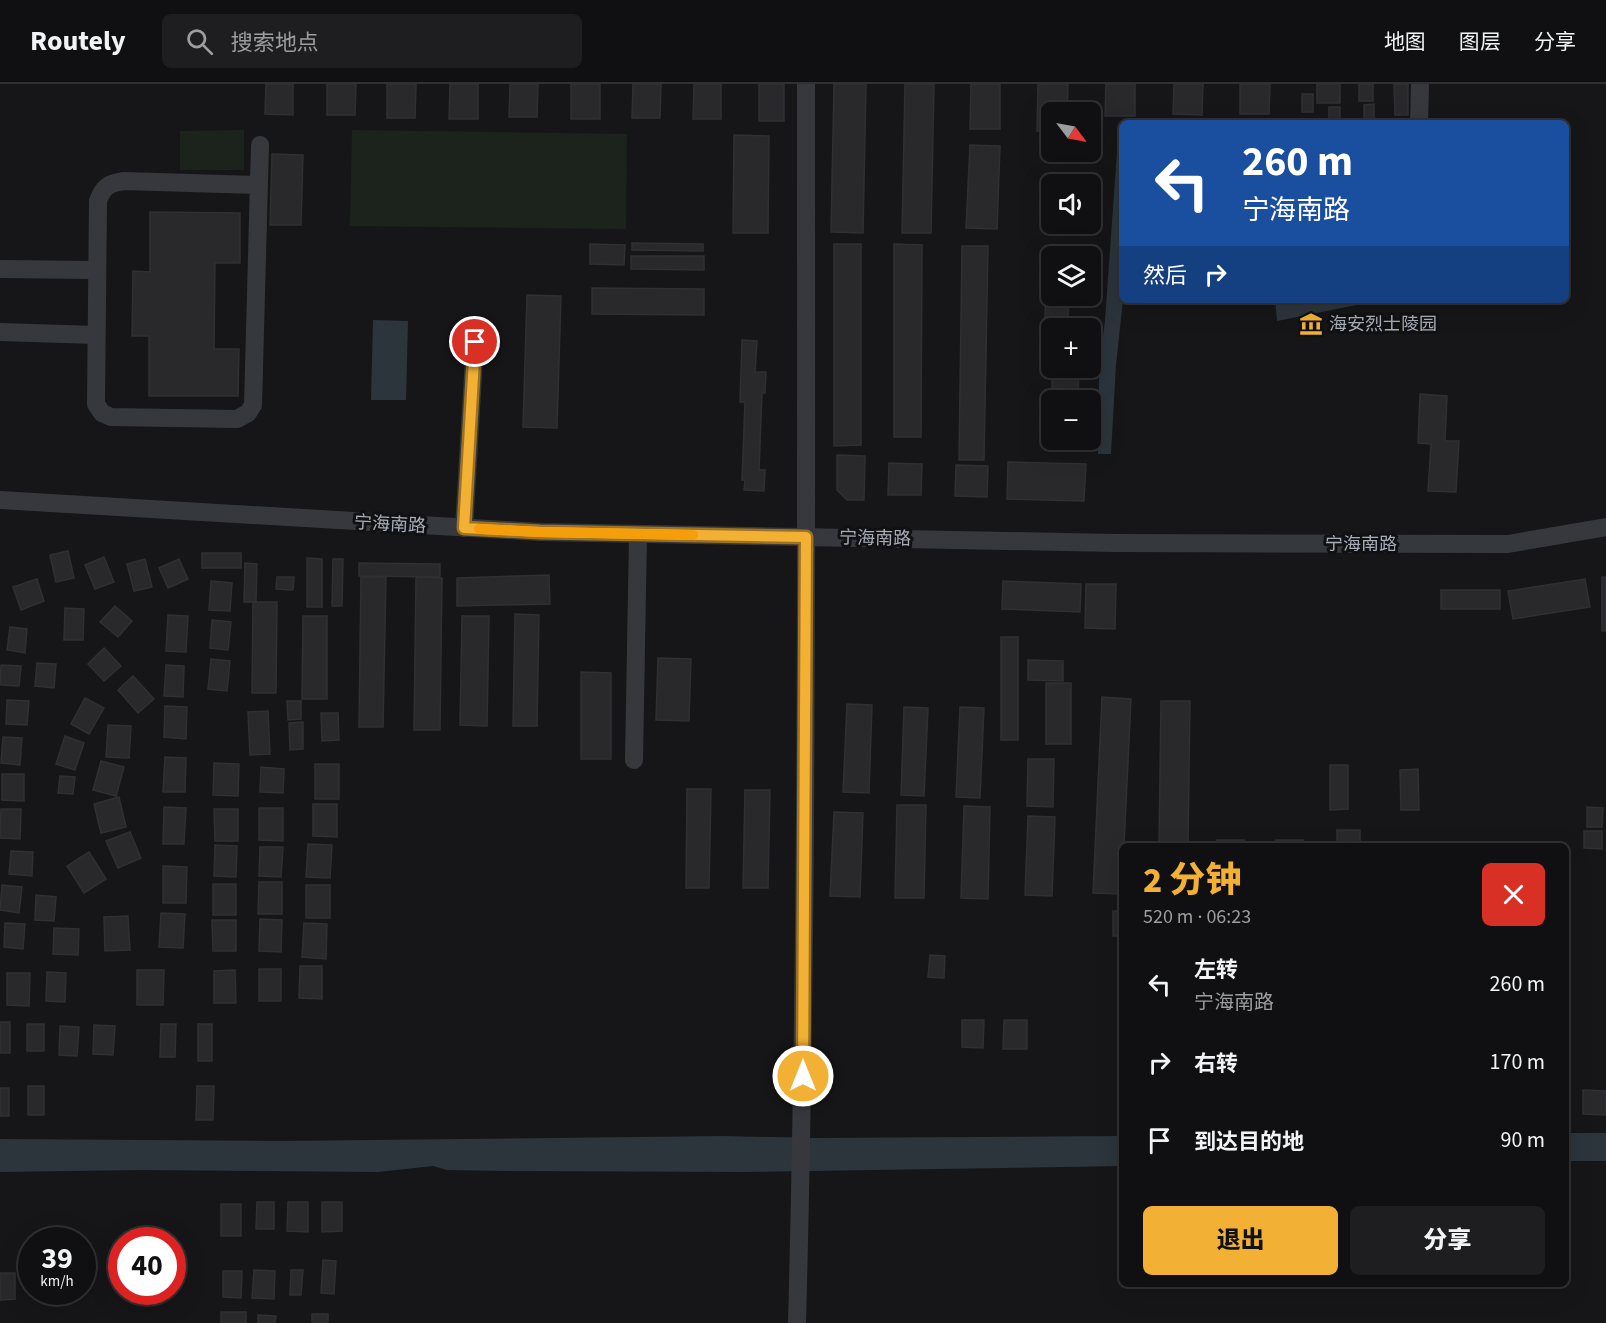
<!DOCTYPE html>
<html lang="zh">
<meta charset="utf-8">
<style>
:root{--surface:#101012;--page:#1e1e20;--text:#f1f3f6;--muted:#9c9d9f;--line:#303032;--accent:#f2b134}
body{margin:0;font-family:"Source Sans 3","Noto Sans SC",sans-serif;background:var(--page);color:var(--text);height:100vh;display:flex;flex-direction:column;font-size:22px;white-space:nowrap}
*{box-sizing:border-box;margin:0}
p{font-size:20px;color:var(--muted)}
.icon{flex:none;width:33px;height:33px;fill:none;stroke:currentColor;stroke-width:2;stroke-linecap:round;stroke-linejoin:round}
.map{position:relative;flex:1;overflow:hidden}
.panel{position:absolute;left:1119px;top:759px;width:450px;height:444px;display:flex;flex-direction:column;background:var(--surface);border-radius:9px;box-shadow:0 6px 24px #0002,0 0 0 2px var(--line)}
.panel>*{flex:none}
.guide{position:absolute;left:1119px;top:36px;width:450px;height:183px;border-radius:9px;box-shadow:0 6px 24px #0002,0 0 0 2px var(--line);background:#1a4fa0;color:#fff;overflow:hidden}
.needle{width:39px;rotate:122deg}
.buttons{position:absolute;left:1041px;top:18px;display:grid;gap:12px}
.buttons a{display:grid;place-items:center;width:60px;height:60px;border-radius:9px;background:var(--surface);box-shadow:0 6px 24px #0002,0 0 0 2px var(--line);font-size:30px}
.speed{position:absolute;left:18px;top:1143px;display:flex;gap:12px;font-size:30px;font-weight:700;text-align:center}
.speed>*{display:grid;place-content:center;width:78px;height:78px;border-radius:50%;background:var(--surface);box-shadow:0 6px 24px #0002,0 0 0 2px var(--line);line-height:1}
.speed small{font-size:15px;font-weight:400}
.speed .limit{border:9px solid #d22;background:#fff;color:#111}
.pin{position:absolute;display:grid;place-items:center;width:51px;height:51px;color:#fff;margin:-26px;border:3px solid #fff;border-radius:50%;box-shadow:0 2px 6px #0007}
.me{position:absolute;width:66px;margin:-33px;rotate:0deg;stroke-linejoin:round;filter:drop-shadow(0 0 4px #0008)}
.turn{display:flex;align-items:center;gap:21px;height:126px;padding:0 24px;font-size:27px}
.turn .icon{width:78px;height:78px;stroke-width:2.5}
.turn b{display:block;font-size:42px;line-height:51px}
.then{display:flex;align-items:center;height:57px;padding:0 24px;background:#0003;gap:12px;font-size:22px}
.round{display:grid;place-items:center;flex:none;width:63px;height:63px;border-radius:9px;background:var(--page)}
.summary{display:flex;align-items:center;justify-content:space-between;height:102px;padding:0 24px}
h1{font-size:36px;font-weight:800;line-height:45px;color:var(--accent)}
.cta{display:flex;gap:12px;margin-top:auto;padding:12px 24px}
.cta a{flex:1;height:69px;border-radius:9px;background:var(--accent);color:#111;font-size:24px;font-weight:800;line-height:69px;text-align:center}
.cta a+a{background:var(--page);color:var(--text)}
ul{padding:0;list-style:none}
li{display:flex;align-items:center;gap:18px;height:78px;padding:0 24px}
li div{flex:1}
li b{display:block;font-size:22px}
li em{font-style:normal}
header{display:flex;align-items:center;gap:36px;box-sizing:border-box;height:84px;padding:0 30px;background:var(--surface);border-bottom:2px solid var(--line)}
header strong{font-size:28px}
nav{display:flex;gap:33px;margin-inline-start:auto;font-size:21px}
.search{width:420px;height:54px;background:var(--page);display:flex;align-items:center;gap:15px;box-sizing:border-box;padding:0 21px;border-radius:9px;color:var(--muted);font-size:22px}
.map>svg:first-child{display:block}
.green{fill:#1c231d}
.water{fill:#2c353c}
.building{fill:#29292c;stroke:#303034;stroke-width:1.5}
.lines{fill:none;stroke-linecap:round;stroke-linejoin:round}
.minor{stroke:#37383d;stroke-width:18}
.route-casing{stroke:#9d7322;stroke-width:15}
.route{stroke:#f2b134;stroke-width:10}
.slow{stroke:#f59e0b;stroke-width:10}
.labels{text-anchor:middle;stroke-width:6;stroke-linejoin:round;paint-order:stroke}
.poi-label{font-size:18px;fill:#a8adb8;stroke:#111113;text-anchor:start}
.street-label{font-size:18px;fill:#a8adb8;stroke:#111113}
</style>
<header>
<strong>Routely</strong>
<div class="search"><svg class="icon" aria-label="search" viewBox="0 0 24 24"><circle cx="10" cy="10" r="6"/><path d="M15 15l6 6"/></svg>搜索地点</div>
<nav><a>地图</a><a>图层</a><a>分享</a></nav>
</header>
<div class="map">
<svg width="1606" height="1239" viewBox="0 0 1606 1239">
<rect width="100%" height="100%" fill="#161618"/>
<g class="green">
<path d="M244 46V86H180V47Z"/>
<path d="M352 46 627 50 626 145 350 142Z"/>
</g>
<g class="water">
<path d="M1117 68H1122L1123 216 1116 281 1111 370H1098L1099 287 1105 236Z"/>
<path d="M1275 216H1381L1277 237Z"/>
<path d="M373 236 408 237 406 316H371Z"/>
<rect x="1566" y="1049" width="40" height="28"/>
<path d="M722 1052 814 1054 1122 1052V1082L743 1088 506 1087 447 1086 433 1082 378 1088 141 1086 0 1088V1055L280 1057Z"/>
</g>
<g class="building">
<path d="M266 0H293V31L265 30Z"/>
<path d="M327 0H356L355 31H327Z"/>
<path d="M387 0H416L415 34H387Z"/>
<path d="M450 0H478V35H449Z"/>
<path d="M510 0H538L537 33H509Z"/>
<rect x="571" y="0" width="29" height="35"/>
<path d="M633 0H661L660 34H632Z"/>
<path d="M694 0H721V35H693Z"/>
<rect x="759" y="0" width="25" height="37"/>
<path d="M834 0H866L863 149 831 148Z"/>
<path d="M905 0H934L931 149H902Z"/>
<path d="M971 0H1000V45H970Z"/>
<path d="M1038 0H1068L1067 28H1052V47H1037Z"/>
<path d="M1106 0H1135V32H1105Z"/>
<path d="M1174 0H1203L1202 31 1173 30Z"/>
<path d="M1240 0H1270L1269 30H1240Z"/>
<rect x="1317" y="0" width="23" height="19"/>
<rect x="1359" y="0" width="14" height="17"/>
<path d="M1394 0H1408V31H1395Z"/>
<rect x="1302" y="10" width="11" height="18"/>
<path d="M1374 20V39H1364V21Z"/>
<rect x="1329" y="23" width="11" height="16"/>
<path d="M734 51 769 52 768 149H733Z"/>
<path d="M970 61 1000 62 997 145 966 144Z"/>
<path d="M272 70 303 71 301 141H270Z"/>
<path d="M150 128 240 129V179H215L214 265H239L238 312H149V252H132L133 187 150 188Z"/>
<path d="M632 159 703 160V167L632 166Z"/>
<path d="M590 160 625 161 624 181 590 180Z"/>
<path d="M834 160H861V361L834 362Z"/>
<path d="M894 160 922 161 921 353H894Z"/>
<path d="M962 162H988L984 376H959Z"/>
<path d="M631 172H704V186L631 185Z"/>
<path d="M1046 197 1052 198V212H1069L1068 235 1045 234Z"/>
<path d="M592 204 704 205V231L592 230Z"/>
<path d="M527 211 561 212 557 344 523 343Z"/>
<path d="M742 256 757 257 755 288H766L765 309H762L759 386H765L764 407 744 406 745 396H742L745 318H740Z"/>
<path d="M1052 284H1079L1078 316H1052Z"/>
<path d="M1420 310 1447 312 1445 357H1459L1456 408 1428 407 1431 360 1418 359Z"/>
<path d="M837 371 865 372 864 416H847L837 406Z"/>
<path d="M1008 378 1086 380 1084 417 1007 415Z"/>
<path d="M889 379 922 380 921 411H888Z"/>
<path d="M956 381 988 382 987 413 955 412Z"/>
<path d="M68 467 74 494 56 498 50 471Z"/>
<rect x="202" y="469" width="39" height="15"/>
<path d="M104 473 114 498 95 505 85 481Z"/>
<path d="M307 474 322 475V523H307Z"/>
<path d="M145 475 152 503 134 507 127 480Z"/>
<path d="M179 475 188 495 168 504 159 484Z"/>
<path d="M333 475H343L342 522H332Z"/>
<path d="M245 479 257 480 256 518H244Z"/>
<path d="M359 479 440 480V493L359 492Z"/>
<path d="M549 491 550 520 457 522V494Z"/>
<path d="M277 493H294L293 506 276 505Z"/>
<path d="M361 493H386L383 643H359Z"/>
<path d="M416 493 442 494 440 646H414Z"/>
<rect x="1602" y="493" width="4" height="54"/>
<path d="M37 495 44 517 21 526 13 503Z"/>
<path d="M1585 495 1590 523 1513 535 1508 507Z"/>
<path d="M211 497 232 499 230 527 209 526Z"/>
<path d="M1003 497 1081 500 1080 528 1002 525Z"/>
<path d="M1086 500H1116L1115 545 1085 544Z"/>
<rect x="1441" y="506" width="59" height="19"/>
<path d="M253 518H277L276 609H252Z"/>
<path d="M115 522 132 537 118 553 100 538Z"/>
<path d="M65 524 84 525 83 556H64Z"/>
<path d="M515 530 539 531 537 642H513Z"/>
<path d="M168 531 188 532 186 568 166 567Z"/>
<path d="M303 532H327V615H302Z"/>
<path d="M462 532H489L487 642 460 641Z"/>
<path d="M212 536 231 538 228 566 210 564Z"/>
<path d="M10 543 27 545 25 569 7 566Z"/>
<rect x="1001" y="553" width="17" height="103"/>
<path d="M104 564 121 582 104 597 88 580Z"/>
<path d="M658 574 691 575 689 637 656 636Z"/>
<path d="M211 575 230 577 227 607 208 605Z"/>
<path d="M1028 576 1063 577V597L1028 596Z"/>
<path d="M37 579 56 580 54 604 35 602Z"/>
<path d="M1 581 21 582 19 602 0 601Z"/>
<path d="M166 581 184 582 183 613 164 612Z"/>
<path d="M581 588 611 589V675H581Z"/>
<path d="M133 592 154 615 138 629 118 606Z"/>
<rect x="1046" y="599" width="25" height="61"/>
<path d="M1102 613 1131 615 1124 762H1122V810L1093 809Z"/>
<path d="M85 614 104 624 89 650 71 640Z"/>
<path d="M7 616 29 617 27 641 6 640Z"/>
<path d="M287 617H301V635L288 636Z"/>
<path d="M1161 617H1190L1188 762H1159Z"/>
<path d="M847 620 872 621 869 709 843 708Z"/>
<path d="M165 622 187 623 186 655 164 653Z"/>
<path d="M904 623 928 624 924 712 901 711Z"/>
<path d="M960 623 984 624 980 714 956 713Z"/>
<path d="M268 627 270 670 250 671 248 628Z"/>
<path d="M321 629H338L339 656 322 657Z"/>
<path d="M303 638V665L290 666 289 639Z"/>
<path d="M108 641 131 642 129 674 106 673Z"/>
<path d="M65 652 84 659 75 686 56 680Z"/>
<path d="M3 653 22 654 20 681 1 679Z"/>
<path d="M165 673 186 674 185 708H163Z"/>
<path d="M1028 675H1054L1053 723 1027 722Z"/>
<path d="M101 677 124 683 116 712 93 706Z"/>
<path d="M214 679 239 680 238 712 213 711Z"/>
<rect x="315" y="680" width="24" height="35"/>
<path d="M1330 681H1348V725L1330 726Z"/>
<path d="M261 683 284 685 283 709 260 708Z"/>
<path d="M1418 685 1419 726H1401L1400 686Z"/>
<path d="M2 690H24V717L2 716Z"/>
<path d="M60 692 75 693 73 710 58 709Z"/>
<path d="M687 705H711L709 804H686Z"/>
<path d="M745 706H770L768 804H743Z"/>
<path d="M119 713 126 743 101 749 94 720Z"/>
<path d="M313 720H337V753L313 752Z"/>
<path d="M897 721H926L924 814H895Z"/>
<path d="M964 722 990 723 988 815 961 814Z"/>
<path d="M164 723 186 724 184 760H163Z"/>
<path d="M1587 723 1603 724 1602 743H1587Z"/>
<path d="M259 724H283V757L259 756Z"/>
<path d="M1 725H21L20 755 0 754Z"/>
<path d="M214 725H238V757H215Z"/>
<path d="M834 728 863 729 860 813 830 812Z"/>
<path d="M1028 732 1055 733 1052 812 1025 811Z"/>
<rect x="1337" y="746" width="23" height="16"/>
<path d="M1584 747H1602V765L1584 764Z"/>
<path d="M130 748 141 774 118 784 106 757Z"/>
<rect x="1217" y="756" width="27" height="6"/>
<rect x="1276" y="756" width="27" height="6"/>
<path d="M308 760 332 761 330 794 306 793Z"/>
<path d="M215 761 237 762 236 793 214 792Z"/>
<path d="M260 763H283L281 793 259 792Z"/>
<path d="M11 767 33 768 32 792 9 790Z"/>
<path d="M89 768 106 795 84 809 67 782Z"/>
<path d="M163 782 187 783 186 819H163Z"/>
<path d="M259 798H282V830H258Z"/>
<rect x="213" y="800" width="23" height="31"/>
<path d="M2 801 22 803 19 829 0 826Z"/>
<rect x="306" y="801" width="24" height="33"/>
<path d="M36 811 56 813 54 837 35 836Z"/>
<rect x="1113" y="827" width="9" height="25"/>
<path d="M161 829 185 830 183 864 159 863Z"/>
<path d="M128 832 130 866 105 867 104 833Z"/>
<path d="M260 835 282 836 281 868 259 867Z"/>
<path d="M212 836H236V867H213Z"/>
<path d="M5 839 25 840 23 865 4 863Z"/>
<path d="M304 839 327 840 326 875 302 873Z"/>
<path d="M54 844 79 845 78 871 53 870Z"/>
<path d="M930 871 945 872 944 894 928 893Z"/>
<path d="M300 882H322V915L299 914Z"/>
<rect x="259" y="885" width="22" height="32"/>
<path d="M137 886H164L163 921H137Z"/>
<path d="M235 886 236 919H214V887Z"/>
<path d="M47 888 66 889 65 918 46 917Z"/>
<path d="M7 889H30L29 922 7 921Z"/>
<path d="M962 936H984L983 964 962 963Z"/>
<path d="M1004 936H1027V965H1003Z"/>
<rect x="0" y="938" width="10" height="31"/>
<rect x="27" y="940" width="17" height="27"/>
<path d="M161 940H176L175 973H160Z"/>
<rect x="198" y="940" width="14" height="37"/>
<path d="M94 941 115 942 113 971 93 970Z"/>
<path d="M60 942 79 943 77 972 59 971Z"/>
<rect x="28" y="1002" width="16" height="29"/>
<path d="M197 1002H214L213 1036H196Z"/>
<rect x="0" y="1004" width="9" height="28"/>
<path d="M1583 1006 1606 1007V1031L1583 1030Z"/>
<path d="M257 1118H274V1145H256Z"/>
<path d="M288 1118H308V1148L287 1147Z"/>
<path d="M322 1118H342V1147L322 1148Z"/>
<rect x="221" y="1120" width="20" height="32"/>
<path d="M323 1176 336 1177 334 1210 321 1209Z"/>
<path d="M254 1186 275 1187 274 1215 252 1214Z"/>
<path d="M291 1186H303L301 1211H290Z"/>
<path d="M223 1187H242L241 1214 223 1213Z"/>
<path d="M0 1189H15V1215L0 1216Z"/>
<rect x="221" y="1228" width="25" height="11"/>
<rect x="312" y="1230" width="16" height="9"/>
<path d="M258 1231 276 1232 275 1239H258Z"/>
</g>
<g class="lines">
<g class="minor">
<path d="M1419 39 1420 0"/>
<path d="M259 101 124 97C109 99 103 103 98 117L96 320 102 329 111 333 237 335 248 329 253 321 260 61"/>
<path d="M0 185 97 186"/>
<path d="M0 248 96 251"/>
<path d="M0 416 540 448 1114 459 1508 460 1606 443"/>
<path d="M464 444 475 258"/>
<path d="M634 676 638 450"/>
<path d="M797 1239C808 826 806 413 806 0"/>
</g>
</g>
<g class="lines">
<g class="route-casing">
<path id="route" d="M475 258 464 444 540 448 806 453 803 992"/>
</g>
<use href="#route" class="route"/>
<path class="slow" d="M479 445 540 448 693 451"/>
</g>
<defs>
<g id="museum-bare" transform="scale(1.8)"><path d="M0-6L6-3V-2H-6V-3ZM-5-1h2V3h-2ZM-1-1h2V3h-2ZM3-1h2V3H3ZM-6 4H6V6H-6Z" fill="#f2b134" stroke="#111113" stroke-width="2.5" paint-order="stroke"/></g>
</defs>
<g fill-rule="evenodd">
<use href="#museum-bare" x="1311" y="240"/>
</g>
<g class="labels">
<g class="poi-label">
<text x="1329" y="246">海安烈士陵园</text>
</g>
<g class="street-label">
<text transform="translate(390 440) rotate(3)" y="6">宁海南路</text>
<text transform="translate(875 454) rotate(1)" y="6">宁海南路</text>
<text x="1361" y="466">宁海南路</text>
</g>
</g>
</svg>
<div class="buttons">
<a><svg class="needle" viewBox="-14 -14 28 28"><path d="M0-13l5 13h-10z" fill="#e53935"/><path d="M0 13l5-13h-10z" fill="#9c9d9f"/></svg></a>
<a><svg class="icon" aria-label="sound" viewBox="0 0 24 24"><path d="M4 9h4l5-4v14l-5-4H4zM17 9q2 3 0 6"/></svg></a>
<a><svg class="icon" aria-label="layers" viewBox="0 0 24 24"><path d="M12 4l9 5-9 5-9-5zM3 14l9 5 9-5"/></svg></a>
<a>+</a>
<a>−</a>
</div>
<div class="speed"><div>39<small>km/h</small></div><div class="limit">40</div></div>
<div class="pin" style="left:475px;top:258px;background:#d93025"><svg class="icon" aria-label="arrive" viewBox="0 0 24 24"><path d="M6 21V4h12l-3 4 3 4H6"/></svg></div>
<svg class="me" style="left:803px;top:992px" viewBox="-20 -20 40 40"><circle r="17" fill="#f2b134" stroke="#fff" stroke-width="3"/><path d="M0-11L8 9 0 5-8 9z" fill="#fff"/></svg>
<div class="guide">
<div class="turn"><svg class="icon" aria-label="left" viewBox="0 0 24 24"><path d="M17 20v-9H6M10 6l-5 5 5 5"/></svg><div><b>260 m</b>宁海南路</div></div>
<div class="then">然后<svg class="icon" aria-label="right" viewBox="0 0 24 24"><path d="M7 20v-9h11M14 6l5 5-5 5"/></svg></div>
</div>
<section class="panel">
<div class="summary"><div><h1>2 分钟</h1><p>520 m · 06:23</p></div><a class="round" style="background:#d93025;color:#fff"><svg class="icon" aria-label="close" viewBox="0 0 24 24"><path d="M6 6l12 12M18 6L6 18"/></svg></a></div>
<ul>
<li><svg class="icon" aria-label="left" viewBox="0 0 24 24"><path d="M17 20v-9H6M10 6l-5 5 5 5"/></svg><div><b>左转</b><p>宁海南路</p></div><em>260 m</em></li>
<li><svg class="icon" aria-label="right" viewBox="0 0 24 24"><path d="M7 20v-9h11M14 6l5 5-5 5"/></svg><div><b>右转</b></div><em>170 m</em></li>
<li><svg class="icon" aria-label="arrive" viewBox="0 0 24 24"><path d="M6 21V4h12l-3 4 3 4H6"/></svg><div><b>到达目的地</b></div><em>90 m</em></li>
</ul>
<div class="cta"><a>退出</a><a>分享</a></div>
</section>
</div>
